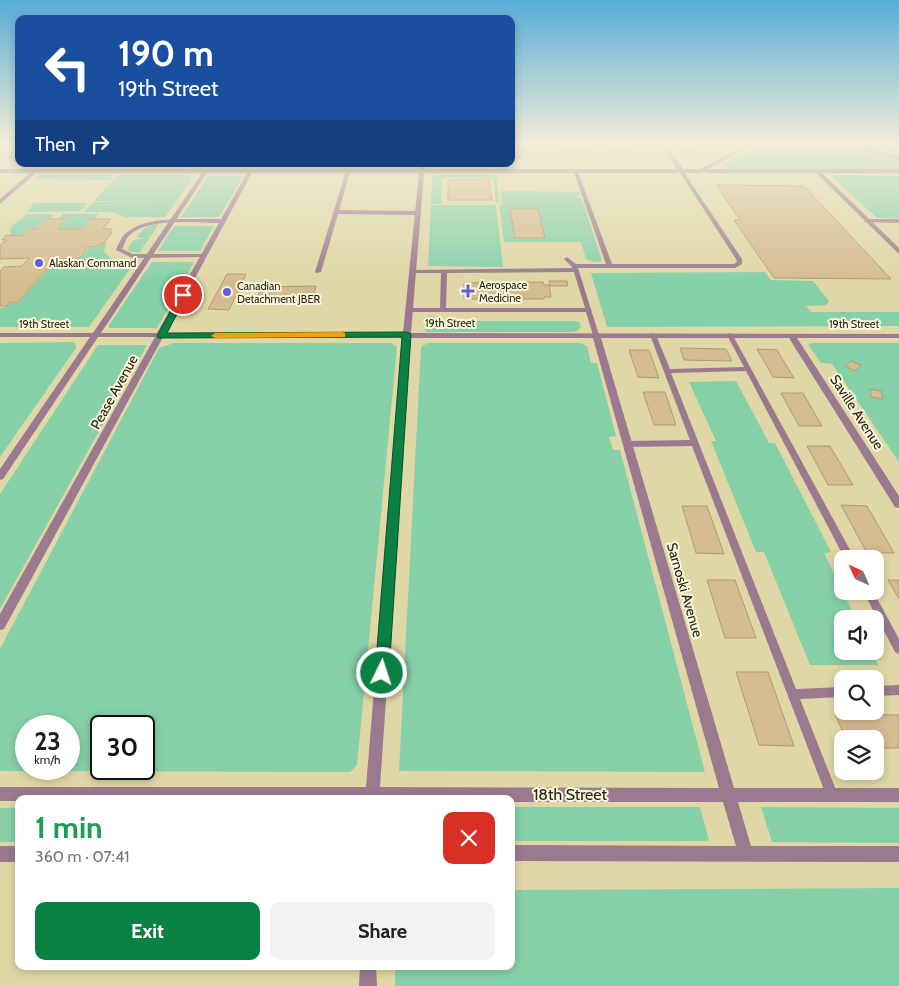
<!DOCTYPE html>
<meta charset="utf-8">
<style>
:root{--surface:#fff;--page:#f2f2f2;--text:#202124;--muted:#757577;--accent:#0b8043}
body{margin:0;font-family:Cabin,sans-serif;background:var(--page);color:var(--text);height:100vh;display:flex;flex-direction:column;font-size:19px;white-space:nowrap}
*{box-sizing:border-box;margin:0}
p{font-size:16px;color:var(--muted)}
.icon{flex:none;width:28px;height:28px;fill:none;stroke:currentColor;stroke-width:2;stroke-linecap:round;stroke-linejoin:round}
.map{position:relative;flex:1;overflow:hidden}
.panel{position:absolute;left:15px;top:795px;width:500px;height:175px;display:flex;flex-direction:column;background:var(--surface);border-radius:10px;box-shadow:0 2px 8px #0003}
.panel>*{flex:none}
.top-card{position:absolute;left:15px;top:15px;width:500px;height:152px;border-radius:10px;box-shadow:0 2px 8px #0003;background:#1a4fa0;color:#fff;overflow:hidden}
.needle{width:32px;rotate:315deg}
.controls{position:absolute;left:834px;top:550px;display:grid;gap:10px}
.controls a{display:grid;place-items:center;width:50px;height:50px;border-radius:10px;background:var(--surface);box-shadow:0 2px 8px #0003;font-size:25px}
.speed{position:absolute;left:15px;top:715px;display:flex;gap:10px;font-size:25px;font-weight:700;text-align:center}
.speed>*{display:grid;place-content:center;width:65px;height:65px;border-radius:50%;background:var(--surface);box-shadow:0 2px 8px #0003;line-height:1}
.speed small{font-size:12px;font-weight:400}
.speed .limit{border:2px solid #111;border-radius:8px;background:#fff;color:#111}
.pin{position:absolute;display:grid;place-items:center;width:42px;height:42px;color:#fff;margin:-21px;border:2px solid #fff;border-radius:50%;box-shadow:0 1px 5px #0007}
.me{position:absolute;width:55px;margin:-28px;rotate:4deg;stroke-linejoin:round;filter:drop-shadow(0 0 4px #0008)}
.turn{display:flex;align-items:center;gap:18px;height:105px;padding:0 20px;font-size:22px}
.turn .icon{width:65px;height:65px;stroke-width:2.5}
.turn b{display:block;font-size:35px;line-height:42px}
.then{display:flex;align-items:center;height:48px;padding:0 20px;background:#0003;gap:10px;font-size:19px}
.round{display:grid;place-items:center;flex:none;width:52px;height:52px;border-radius:10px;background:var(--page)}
.summary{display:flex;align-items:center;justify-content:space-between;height:85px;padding:0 20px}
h1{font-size:30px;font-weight:700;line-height:38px;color:#1e9e55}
.button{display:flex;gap:10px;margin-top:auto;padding:10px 20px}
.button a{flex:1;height:58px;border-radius:10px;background:var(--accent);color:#fff;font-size:20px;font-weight:700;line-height:58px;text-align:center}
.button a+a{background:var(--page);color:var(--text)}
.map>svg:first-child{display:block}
.green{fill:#86d0a8;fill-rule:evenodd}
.building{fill:#d5bb90;stroke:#b3996f}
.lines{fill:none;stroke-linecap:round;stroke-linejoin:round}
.service{fill:#9b798f;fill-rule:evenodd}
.minor{fill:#9b798f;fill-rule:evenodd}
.route{fill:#0b8043;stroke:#07532c}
.slow{fill:#f59e0b}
.poi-dot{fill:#6260d9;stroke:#fbf7de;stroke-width:2}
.labels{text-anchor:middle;stroke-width:4;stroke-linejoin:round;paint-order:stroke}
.far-poi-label{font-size:11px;fill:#272310;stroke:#fbf7de;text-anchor:start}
.far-street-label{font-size:11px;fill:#272310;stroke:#fbf7de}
.street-label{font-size:14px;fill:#272310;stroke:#fbf7de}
.near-street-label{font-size:16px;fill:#272310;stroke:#fbf7de}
</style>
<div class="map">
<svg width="899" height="986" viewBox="0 0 899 986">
<rect width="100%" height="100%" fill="#dfd7a6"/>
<g class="green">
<path d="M762 143H831L899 160V170L732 169 723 168 722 165Z"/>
<path d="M850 143H899V155Z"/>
<path d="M39 175H114L110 180 35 179Z"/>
<path d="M118 175H188L193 178 165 217H125L112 212H84L93 202H170L94 201Z"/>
<path d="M435 175H493L497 177 499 203H496L493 178H442L441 204H431L432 177Z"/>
<path d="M836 175 899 176V218H877L832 177Z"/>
<path d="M208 176H243L219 217H181Z"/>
<path d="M501 191 579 192 581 195 576 196 582 199 602 261 594 262 586 259 581 242H504L499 205H502ZM511 209H538L545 238H516Z"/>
<path d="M34 203H88L80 211 27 212Z"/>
<path d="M431 205H496L503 267 428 266Z"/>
<path d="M26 214H50L54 215 50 219H46L36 228H28L22 235H12L9 230 18 220H21Z"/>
<path d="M63 214H98L95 219H90L82 228 58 229 67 219H58Z"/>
<path d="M159 224 139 253 129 251 128 248 134 240 145 238 137 237C142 228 149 224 159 224Z"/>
<path d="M174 226H214L200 251H158Z"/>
<path d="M106 243 104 252C112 261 122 264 134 263L89 327H0V308L6 307 10 303H18L54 263 79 260 89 248H97L101 244Z"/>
<path d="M152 262H194L157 328H109V325Z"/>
<path d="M765 272 771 280 813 281 829 301 826 305 806 306 811 312H899V326L607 327 591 273Z"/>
<path d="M431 316 435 317 436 321H574L579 322 581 327 577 331 573 332H427L425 331 426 317Z"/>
<path d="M73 342 75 343 76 348 0 457V343Z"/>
<path d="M174 343H391L397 347 357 765 350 772 0 771V649L159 348ZM26 726H69V769H26ZM101 726H144V769H101Z"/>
<path d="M428 343H580L587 346 591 363H597L616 436 609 437 613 450H620L705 772 399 771 421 347Z"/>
<path d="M812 343H899V462L832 364 821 363 808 345Z"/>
<path d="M98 345H147L0 609V494Z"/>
<path d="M736 381 769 443H775L831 552 824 553 856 619H842V651H872L878 665H810L764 552H756L711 441H716L689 382Z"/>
<path d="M511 807H700L709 841H511Z"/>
<path d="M761 807 899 808V843L772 842Z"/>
<rect x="0" y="808" width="19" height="34"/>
<path d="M899 888V986H395V966H511V890Z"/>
</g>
<g class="building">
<path d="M517 143H565L561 144 564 151H590L587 143H605L609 151H634L638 157 511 158V152L525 151 523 144Z"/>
<path d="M689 143H716L731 147 711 157 704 158 689 154 692 152 683 150 691 146H698Z"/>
<path d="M0 152H19V155L15 158H0Z"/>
<path d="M190 164H361L189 165Z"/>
<path d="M489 179 492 200H448V180Z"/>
<path d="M716 185 804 186 891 279 774 278 734 220H740Z"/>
<path d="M510 209H538L545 238H515Z"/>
<path d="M47 219H66L57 229H83L91 219H111L103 229H112L109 232H112L104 243H101L97 247H88L79 259H56L18 302H10L7 306H0V271L4 267 22 266 29 258 0 259V245L7 240H2L6 235 22 236 29 229H37Z"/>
<path d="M227 274H246L229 310 208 309Z"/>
<path d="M549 281H567L568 286H550Z"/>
<path d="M543 282 544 285H549L551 297H544V299H464V283Z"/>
<path d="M316 286 313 300H301L300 303 277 304 279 298H257L261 287Z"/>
<path d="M680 348 726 349 732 361 684 360Z"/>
<path d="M757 349 777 350 794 378 773 377Z"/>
<path d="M629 350H649L659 378 638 377Z"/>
<path d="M851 361 861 365 855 371 845 366Z"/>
<path d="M870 389 881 391 883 399 871 397Z"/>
<path d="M643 392H665L676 425H654Z"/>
<path d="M781 393H803L822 426H799Z"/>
<path d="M807 446H830L853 485H828Z"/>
<path d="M841 505 867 506 894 553H867Z"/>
<path d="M682 506H707L724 554 696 553Z"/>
<path d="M707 580H735L756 638H725Z"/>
<path d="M888 580H899V599Z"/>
<path d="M736 672H768L794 746 759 745Z"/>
<path d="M835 714 899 715V748H875V739H846Z"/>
</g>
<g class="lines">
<g class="service">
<path d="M681 170 683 171 742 259V264L735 268H578L599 335 596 337 593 335 586 312H409L406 310 409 308H440L441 273H411L410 272 413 270 573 268 564 259 567 257 576 264H606L574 172 576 171 578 172 612 264H734L737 262 736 259 679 171ZM574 272 585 308H446L447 273Z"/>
<path d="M346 171 350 172 339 210 419 211 422 213 419 215 338 214 321 272 316 273 315 272Z"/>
<path d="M179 219H222L225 221 222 223C197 223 144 216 127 238 125 241 124 246 122 249L133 254H203L205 255V257L132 258 116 250C118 245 120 240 123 236 137 221 160 220 179 219Z"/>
<path d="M867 219H899V223L865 222 864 221Z"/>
<path d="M653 333 656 335 670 369 744 367 727 335 730 333 732 334 855 559H845L746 371 671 373 796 689 842 687V697L800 699 838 795 836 799 832 801 828 799 826 795 692 446 627 447 623 444 627 441 690 440 650 335Z"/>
<path d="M863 591H873L899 639V654L895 652Z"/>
<path d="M899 685V695L875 696V686Z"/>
</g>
<g class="minor">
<path d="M661 143H665L683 169H700L750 143H756L708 169H899V173H822L899 248V254L816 173H424L411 333 899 334V338H797L899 496V508L895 507 789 338H601L734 788H899V802H738L751 846H899V862L511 861V845L736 846 723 802H511V799H19V801H0V787H366L403 338 163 337 4 629 0 630V614L155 337H98L3 479 0 480V469L90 337H0V333H93L202 173H36L0 204V199L30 173H0V169H419L420 164H424V169H677ZM207 173H247L157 333H101ZM252 173H419L403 333H165ZM411 338H593L719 788 380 787Z"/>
<path d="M837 143H845L899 156V160Z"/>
<rect x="0" y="846" width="19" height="16"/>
<path d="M360 966H376L377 986H359Z"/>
</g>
</g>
<linearGradient id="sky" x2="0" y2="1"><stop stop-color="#56acd8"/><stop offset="0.51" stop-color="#f1edd7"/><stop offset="1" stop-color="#f1edd7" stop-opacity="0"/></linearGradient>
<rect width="899" height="281" fill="url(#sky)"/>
<path class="route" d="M180 294 187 295 167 333 407 332 411 334 389 673 387 677 382 679 377 677 375 673 402 337 158 338 157 336Z"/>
<path class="slow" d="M342 332 345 333V337L215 338 211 336 215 333Z"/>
<g class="poi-dot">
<circle cx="39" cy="263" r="5"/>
<path d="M465.5 283.5h5v5h5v5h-5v5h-5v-5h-5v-5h5z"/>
<circle cx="227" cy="292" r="5"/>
</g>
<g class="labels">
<g class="far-poi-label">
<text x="49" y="267">Alaskan Command</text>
<text x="479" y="289">Aerospace<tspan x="479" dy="13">Medicine</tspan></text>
<text x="237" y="290">Canadian<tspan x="237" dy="13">Detachment JBER</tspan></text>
</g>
<g class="far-street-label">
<text x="450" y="327">19th Street</text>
<text x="44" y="328">19th Street</text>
<text x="854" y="328">19th Street</text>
</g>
<g class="street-label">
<text transform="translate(114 392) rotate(-61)" y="5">Pease Avenue</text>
<text transform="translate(857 412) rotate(57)" y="5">Saville Avenue</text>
<text transform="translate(685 590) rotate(74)" y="5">Sarnoski Avenue</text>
</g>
<g class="near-street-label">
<text x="570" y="800">18th Street</text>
</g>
</g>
</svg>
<div class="controls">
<a><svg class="needle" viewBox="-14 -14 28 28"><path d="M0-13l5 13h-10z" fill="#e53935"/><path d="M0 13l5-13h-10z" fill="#757577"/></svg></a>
<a><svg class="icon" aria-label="sound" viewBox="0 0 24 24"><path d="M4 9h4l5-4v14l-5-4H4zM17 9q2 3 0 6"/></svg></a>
<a><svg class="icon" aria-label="search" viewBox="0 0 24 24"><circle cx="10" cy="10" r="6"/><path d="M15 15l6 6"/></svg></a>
<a><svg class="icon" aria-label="layers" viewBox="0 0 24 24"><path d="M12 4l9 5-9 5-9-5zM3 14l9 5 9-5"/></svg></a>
</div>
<div class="speed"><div>23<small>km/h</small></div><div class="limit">30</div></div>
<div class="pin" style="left:183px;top:295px;background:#d93025"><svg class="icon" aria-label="arrive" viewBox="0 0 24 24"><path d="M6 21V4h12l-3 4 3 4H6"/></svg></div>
<svg class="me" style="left:382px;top:673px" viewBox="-20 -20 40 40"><circle r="17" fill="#0b8043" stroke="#fff" stroke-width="3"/><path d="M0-11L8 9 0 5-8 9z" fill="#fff"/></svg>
<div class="top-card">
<div class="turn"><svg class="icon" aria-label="left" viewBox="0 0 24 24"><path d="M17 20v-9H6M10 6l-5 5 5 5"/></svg><div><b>190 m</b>19th Street</div></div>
<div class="then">Then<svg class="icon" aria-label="right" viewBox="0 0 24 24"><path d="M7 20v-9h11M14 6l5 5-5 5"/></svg></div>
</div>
<section class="panel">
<div class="summary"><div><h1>1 min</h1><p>360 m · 07:41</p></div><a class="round" style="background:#d93025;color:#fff"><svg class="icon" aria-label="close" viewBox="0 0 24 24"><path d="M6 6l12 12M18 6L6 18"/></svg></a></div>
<div class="button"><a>Exit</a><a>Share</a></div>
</section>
</div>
